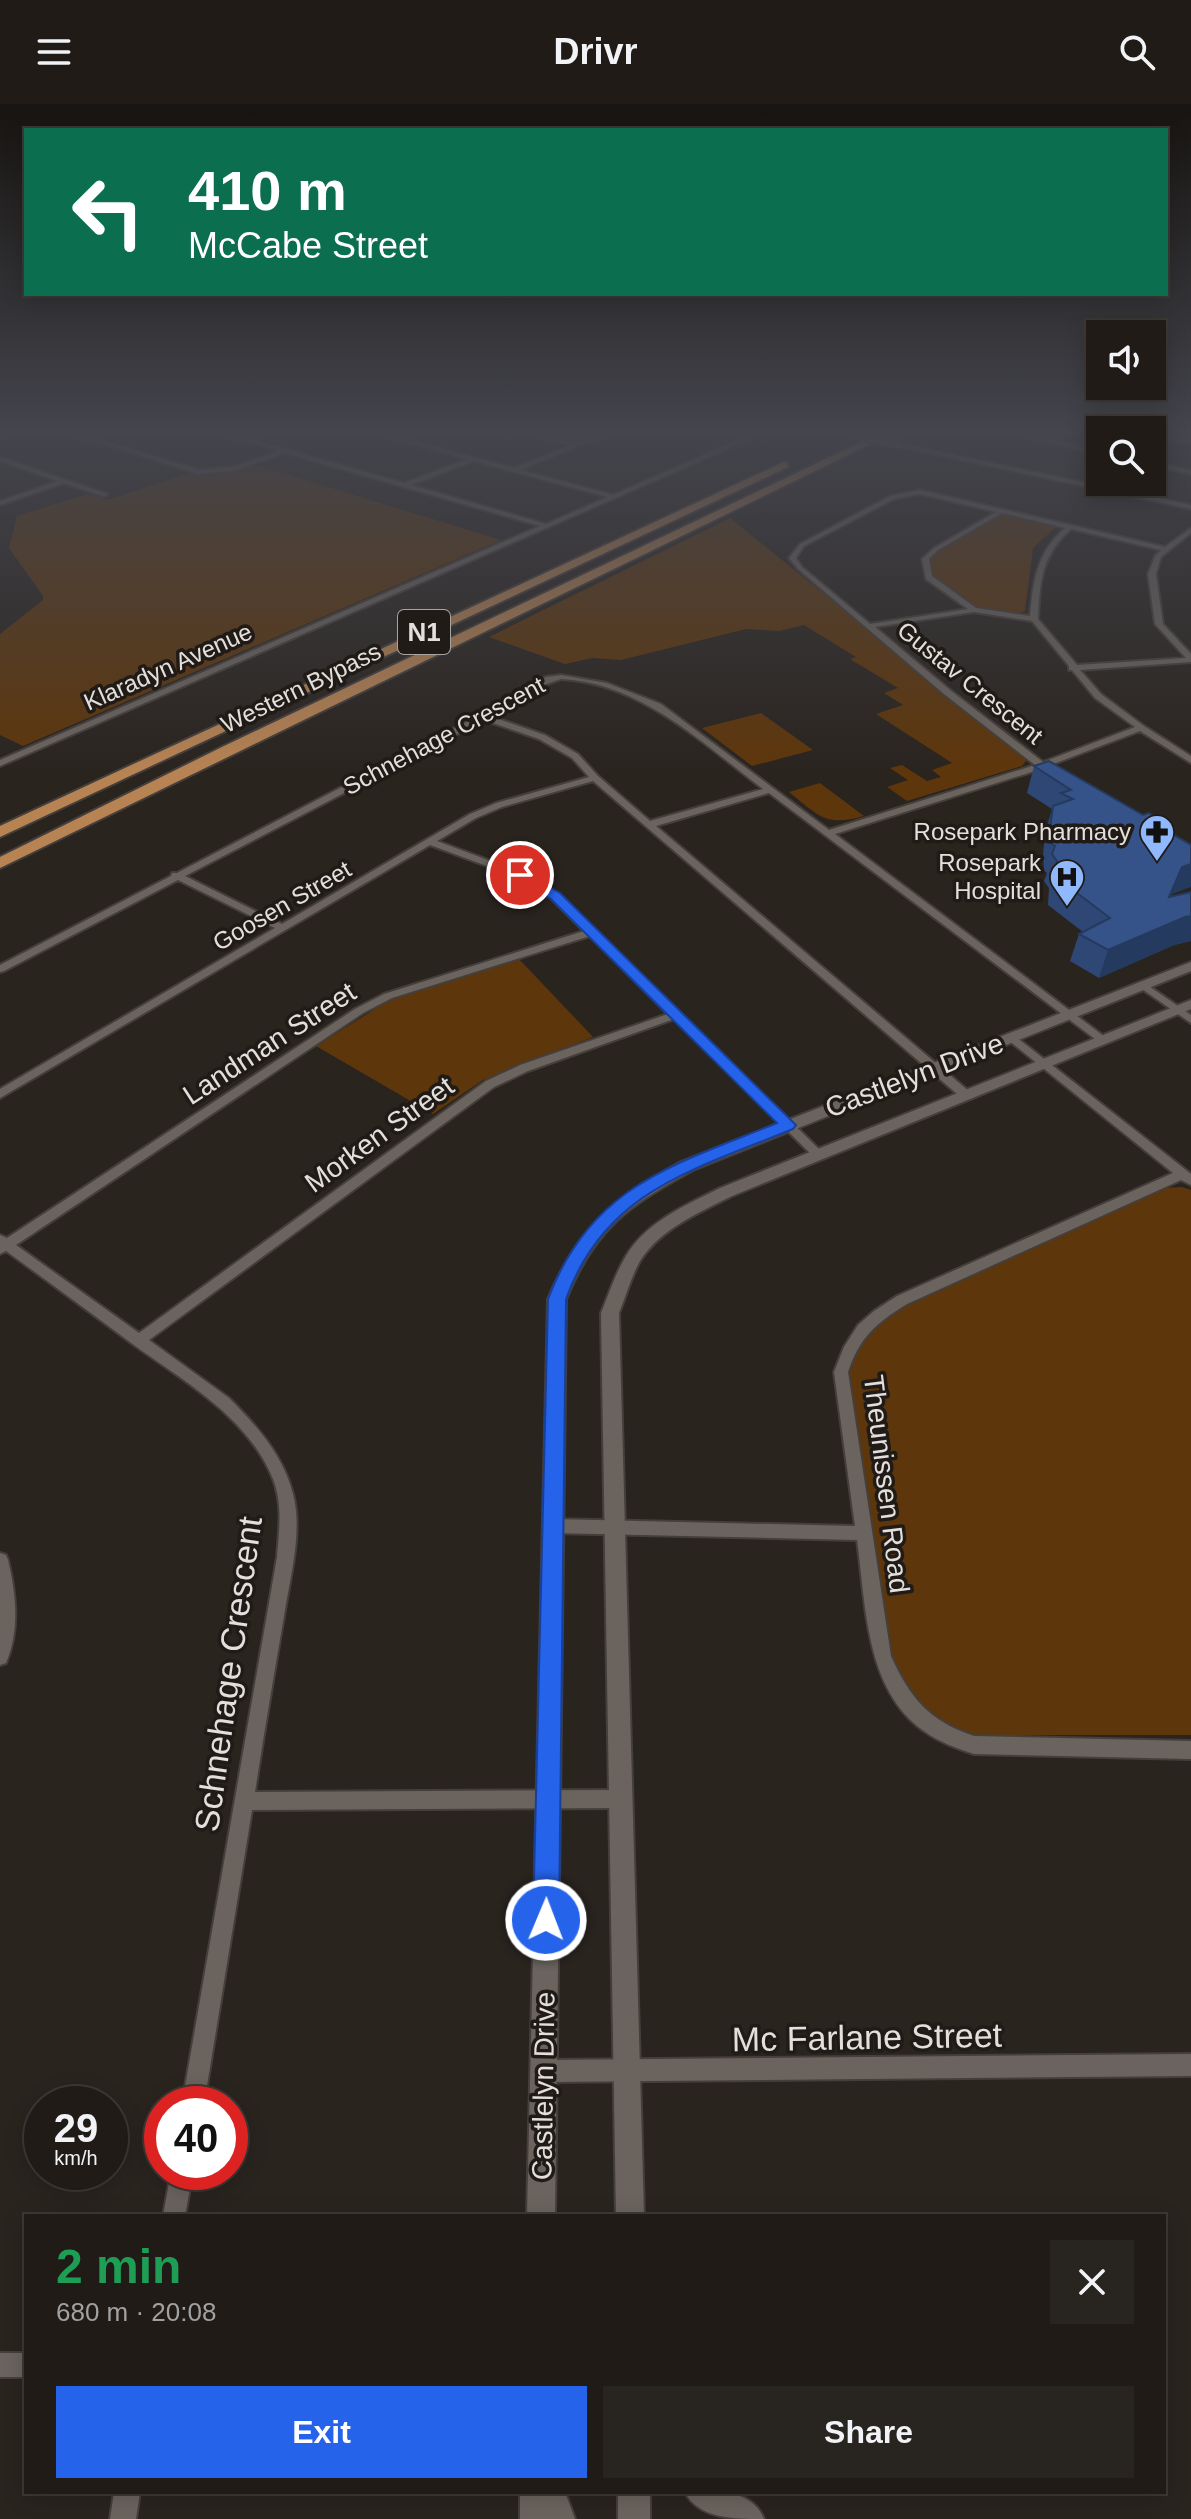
<!DOCTYPE html>
<meta charset="utf-8">
<style>
:root{--surface:#201b17;--page:#282420;--text:#f1f3f6;--muted:#a2a1a1;--line:#3d3936;--accent:#2563eb}
body{margin:0;font-family:Arial,sans-serif;background:var(--page);color:var(--text);height:100vh;display:flex;flex-direction:column;font-size:30px;white-space:nowrap}
*{box-sizing:border-box;margin:0}
p{font-size:26px;color:var(--muted)}
.icon{flex:none;width:44px;height:44px;fill:none;stroke:currentColor;stroke-width:2;stroke-linecap:round;stroke-linejoin:round}
.map{position:relative;flex:1;overflow:hidden}
.sheet{position:absolute;left:24px;top:2110px;width:1142px;height:280px;display:flex;flex-direction:column;background:var(--surface);border-radius:0px;box-shadow:0 4px 20px #0003,0 0 0 2px var(--line)}
.sheet>*{flex:none}
.top-card{position:absolute;left:24px;top:24px;width:1144px;height:168px;border-radius:0px;box-shadow:0 4px 20px #0003,0 0 0 2px var(--line);background:#0b6e4f;color:#fff;overflow:hidden}
.tools{position:absolute;left:1086px;top:216px;display:grid;gap:16px}
.tools a{display:grid;place-items:center;width:80px;height:80px;border-radius:0px;background:var(--surface);box-shadow:0 4px 20px #0003,0 0 0 2px var(--line);font-size:40px}
.speed{position:absolute;left:24px;top:1982px;display:flex;gap:16px;font-size:40px;font-weight:700;text-align:center}
.speed>*{display:grid;place-content:center;width:104px;height:104px;border-radius:50%;background:var(--surface);box-shadow:0 4px 20px #0003,0 0 0 2px var(--line);line-height:1}
.speed small{font-size:20px;font-weight:400}
.speed .limit{border:12px solid #d22;background:#fff;color:#111}
.pin{position:absolute;display:grid;place-items:center;width:68px;height:68px;color:#fff;margin:-34px;border:4px solid #fff;border-radius:50%;box-shadow:0 2px 8px #0007}
.me{position:absolute;width:88px;margin:-44px;rotate:1deg;stroke-linejoin:round;filter:drop-shadow(0 0 6px #0008)}
.turn{display:flex;align-items:center;gap:28px;height:168px;padding:0 32px;font-size:36px}
.turn .icon{width:104px;height:104px;stroke-width:2.5}
.turn b{display:block;font-size:56px;line-height:68px}
.round{display:grid;place-items:center;flex:none;width:84px;height:84px;border-radius:0px;background:var(--page)}
.summary{display:flex;align-items:center;justify-content:space-between;height:136px;padding:0 32px}
h1{font-size:48px;font-weight:600;line-height:60px;color:#1e9e55}
.primary-button{display:flex;gap:16px;margin-top:auto;padding:16px 32px}
.primary-button a{flex:1;height:92px;border-radius:0px;background:var(--accent);color:#fff;font-size:32px;font-weight:600;line-height:92px;text-align:center}
.primary-button a+a{background:var(--page);color:var(--text)}
header{display:flex;justify-content:space-between;align-items:center;height:104px;padding:0 32px;background:var(--surface);font-size:36px;font-weight:600}
.map>svg:first-child{display:block}
.green{fill:#5e360b}
.lines{fill:none;stroke-linecap:round;stroke-linejoin:round}
.street-casing{stroke:#453f3c;stroke-width:4}
.secondary-casing{stroke:#453f3c;stroke-width:4}
.highway-casing{stroke:#453f3c;stroke-width:4}
.street{fill:#6b645e;fill-rule:evenodd}
.secondary{fill:#6b645e;fill-rule:evenodd}
.highway{fill:#b78353;fill-rule:evenodd}
.secondary-bridge-casing{stroke:#453f3c;stroke-width:10;stroke-linecap:butt}
.secondary-bridge{stroke:#6b645e;stroke-width:8}
.wall{fill:#2e4775}
.shaded-wall{fill:#253a5f}
.building{fill:#355388;stroke:#253a5f;stroke-width:2}
.route{fill:#2563eb;stroke:#184099;stroke-width:2}
.labels{text-anchor:middle;stroke-width:7;stroke-linejoin:round;paint-order:stroke}
.far-street-label{font-size:24px;fill:#e3dfdc;stroke:#201b16}
.far-poi-label{font-size:24px;fill:#e3dfdc;stroke:#201b16;text-anchor:end}
.shield{fill:#201b16;stroke:#a8a4a1;stroke-width:2}
.shield-label{font-size:26px;font-weight:bold;fill:#e3dfdc}
.street-label{font-size:28px;fill:#e3dfdc;stroke:#201b16}
.near-street-label{font-size:34px;fill:#e3dfdc;stroke:#201b16}
</style>
<header><svg class="icon" aria-label="menu" viewBox="0 0 24 24"><path d="M4 6h16M4 12h16M4 18h16"/></svg>Drivr<svg class="icon" aria-label="search" viewBox="0 0 24 24"><circle cx="10" cy="10" r="6"/><path d="M15 15l6 6"/></svg></header>
<div class="map">
<svg width="1191" height="2415" viewBox="0 0 1191 2415">
<rect width="100%" height="100%" fill="#2a241f"/>
<g class="green">
<path d="M250 359 501 436 23 642 0 631V530L43 496V492L9 444 17 412 87 390 108 396 192 368H221Z"/>
<path d="M1009 410 1056 423 1033 444 1025 507C991 521 935 490 926 457L933 449 996 411Z"/>
<path d="M730 414 1025 652 1026 657 1022 662 907 697 887 683 908 676 890 664 902 661 927 677 941 673 932 666 952 659 876 610 903 601 884 589 898 584 850 555 856 553 804 521 779 527 746 525 621 556 592 554 565 560 489 533Z"/>
<path d="M761 609 813 646 752 662 702 624Z"/>
<path d="M820 679 864 712C825 723 819 712 789 688Z"/>
<path d="M518 854 593 933 483 976 433 1010 316 942 391 895Z"/>
<path d="M1182 1083 1191 1086V1631H974C928 1615 912 1597 893 1554L845 1266 874 1217 906 1199 1165 1084Z"/>
</g>
<g class="lines">
<g class="street-casing">
<g id="street">
<path d="M0 331H6L0 334Z"/>
<path d="M74 331H83L199 366 232 363 279 347 227 331H236L404 379 467 355 380 331H389L514 364 571 341 534 331C548 331 560 337 574 338 584 339 594 331 606 331L520 366 613 391 741 335 744 331H750L745 337 691 361 0 662V656L540 422 285 349 233 367 199 370ZM474 357 608 393 546 420 411 381Z"/>
<path d="M1021 331H1031L1100 347V351Z"/>
<path d="M1152 331 1191 336V340L1154 333Z"/>
<path d="M0 353 107 390 108 391 103 392 64 379 0 401V397L58 377 0 357Z"/>
<path d="M1152 358 1191 366V370L1152 362Z"/>
<path d="M1118 378H1125L1103 392H1099V390Z"/>
<path d="M920 386 1165 443 1191 424V429L1161 453 1156 470 1163 520 1191 550V558L1080 566 1101 590 1144 622 1191 652V659L1140 627 1048 662 1056 668V672H1050L1041 665 835 730 1109 936 1103 940 1099 938 769 689 656 722 971 989 973 992 971 995H963L593 677 502 703 476 714 437 737 523 769 559 790 825 1051 819 1055 815 1054 674 915 528 967 494 983 149 1236 229 1294C256 1321 283 1351 293 1390 303 1428 290 1473 284 1512 274 1570 264 1629 255 1688L621 1686 628 1688 630 1695 628 1702 621 1704 252 1706 204 2000H182L277 1453C279 1426 283 1401 273 1375 248 1313 185 1278 134 1241 92 1210 49 1178 6 1147L0 1150V1131L7 1134 355 905 384 890 584 827 551 794 517 773 430 741 0 994V985L275 824 178 776 4 867 0 868V861L171 772 172 769H177L480 611 529 580 546 573 561 571 607 579 661 600 829 726 1035 661 944 590 798 465 789 454 800 440 890 392ZM920 390 996 408 934 444 922 455 926 475 968 505 870 520 802 463 796 454 804 442 894 395ZM1002 409 1065 424C1037 448 1033 477 1030 512L976 504 932 472 929 455 938 446ZM1071 425 1161 446 1155 452 1148 470 1155 520 1186 554 1077 561 1038 515C1040 477 1041 452 1071 425ZM974 508 1032 517 1069 562V566H1072L1095 594 1135 623 1043 658 950 586 875 523ZM561 575C641 579 702 639 763 685L650 717 598 672 578 650 545 631 490 612 535 584ZM484 616 539 635 572 654 589 673 496 699 470 710 282 820 185 772ZM590 832 668 910 520 961 486 977 139 1229 16 1141 363 909 392 894Z"/>
<path d="M1143 878 1191 911V919L1139 883 1138 881Z"/>
<path d="M1011 929 1191 1070V1081L1181 1076 907 1200C876 1219 860 1233 848 1268L891 1552C910 1594 929 1617 974 1632L1191 1637V1655L974 1650C956 1644 939 1638 924 1627 865 1586 866 1500 857 1436L553 1429 547 1427 545 1422 547 1417 553 1415 855 1422 834 1268 844 1243 858 1221 874 1207 897 1192 1173 1069 1007 935 1005 933Z"/>
<path d="M0 1449 6 1451 8 1456C16 1490 20 1526 6 1559L0 1561Z"/>
<path d="M1191 1950V1972L543 1978 536 1974 532 1967 536 1960 543 1956Z"/>
<path d="M171 2068H193L185 2112H163Z"/>
<rect x="0" y="2249" width="26" height="24"/>
<path d="M114 2388H140L136 2415H110Z"/>
</g>
</g>
<g class="secondary-casing">
<g id="secondary">
<path d="M893 338 1191 401V405L896 342Z"/>
<path d="M1191 858V867L693 1066C628 1102 595 1124 566 1195L555 2112H527L548 1195C580 1120 612 1097 681 1058Z"/>
<path d="M1191 896V905L732 1092C700 1108 660 1125 640 1157 631 1173 626 1192 619 1209L644 2112H616L601 1209C609 1190 615 1170 626 1152 646 1118 686 1101 720 1084Z"/>
<path d="M520 2388H565L575 2415H520Z"/>
<rect x="618" y="2388" width="32" height="27"/>
<path d="M685 2388C714 2388 751 2383 764 2415 735 2415 698 2415 685 2388Z"/>
</g>
</g>
<g class="highway-casing">
<g id="highway">
<path d="M876 331H889L0 764V753L222 643Z"/>
<path d="M784 358 788 359V363L0 733V722Z"/>
</g>
</g>
<use href="#street" class="street"/>
<use href="#secondary" class="secondary"/>
<use href="#highway" class="highway"/>
<g class="secondary-bridge-casing">
<path id="secondary-bridge" d="M853 331 896 340"/>
</g>
<use href="#secondary-bridge" class="secondary-bridge"/>
</g>
<path class="wall" d="M1034 662 1161 724 1172 790 1170 793 1191 788V837L1174 841 1099 874 1070 857 1079 830 1083 828 1048 801 1049 784 1044 777 1047 769 1044 767 1043 751 1045 729 1052 705 1027 689Z"/>
<g class="shaded-wall">
<path d="M1191 760V783L1172 790 1159 821 1182 763Z"/>
<path d="M1191 812V837L1174 841 1099 874 1108 846 1185 813Z"/>
</g>
<path class="building" d="M1049 657 1143 711 1149 709 1163 719 1157 721 1191 741V760L1182 763 1169 793 1191 788V812L1185 813 1108 846 1079 830 1110 814 1056 773 1057 757 1052 750 1055 742 1052 740 1050 724 1053 702 1073 695 1061 689 1071 686 1034 662Z"/>
<linearGradient id="sky" x2="0" y2="1"><stop stop-color="#171411"/><stop offset="0.49" stop-color="#44454d"/><stop offset="1" stop-color="#44454d" stop-opacity="0"/></linearGradient>
<rect width="1191" height="669" fill="url(#sky)"/>
<path class="route" d="M515 769H524L560 789 796 1021 793 1025C696 1065 605 1086 566 1195L559 1816 555 1825 546 1829 537 1825 533 1816 548 1195C591 1081 674 1061 777 1019L551 795 515 774Z"/>
<defs>
<g id="pharmacy-pin" transform="scale(1.8)"><path d="M0 17L-7.5 6A9.5 9.5 0 1 1 7.5 6Z" fill="#90b8fd" stroke="#201b16"/><path d="M-2-6h4v4h4v4h-4v4h-4v-4h-4v-4h4Z" fill="#111"/></g>
<g id="hospital-pin" transform="scale(1.8)"><path d="M0 17L-7.5 6A9.5 9.5 0 1 1 7.5 6Z" fill="#90b8fd" stroke="#201b16"/><path d="M-5-5h3v3.5h4V-5h3V5h-3V1.5h-4V5h-3Z" fill="#111"/></g>
</defs>
<g fill-rule="evenodd">
<use href="#pharmacy-pin" x="1157" y="728"/>
<use href="#hospital-pin" x="1067" y="773"/>
</g>
<g class="labels">
<g class="far-street-label">
<text transform="translate(168 563) rotate(-24)" y="8">Klaradyn Avenue</text>
<text transform="translate(970 579) rotate(39)" y="8">Gustav Crescent</text>
<text transform="translate(301 584) rotate(-26)" y="8">Western Bypass</text>
<text transform="translate(444 632) rotate(-28)" y="8">Schnehage Crescent</text>
<text transform="translate(282 802) rotate(-30)" y="8">Goosen Street</text>
</g>
<g class="far-poi-label">
<text x="1131" y="736">Rosepark Pharmacy</text>
<text x="1041" y="767">Rosepark<tspan x="1041" dy="28">Hospital</tspan></text>
</g>
<rect class="shield" x="398" y="506" width="52" height="44" rx="6"/>
<g class="shield-label">
<text x="424" y="537">N1</text>
</g>
<g class="street-label">
<text transform="translate(269 939) rotate(-33)" y="10">Landman Street</text>
<text transform="translate(914 971) rotate(-21)" y="10">Castlelyn Drive</text>
<text transform="translate(379 1030) rotate(-36)" y="10">Morken Street</text>
<text transform="translate(887 1380) rotate(83)" y="10">Theunissen Road</text>
<text transform="translate(543 1982) rotate(-89)" y="10">Castlelyn Drive</text>
</g>
<g class="near-street-label">
<text transform="translate(228 1570) rotate(-82)" y="12">Schnehage Crescent</text>
<text transform="translate(867 1933) rotate(-1)" y="12">Mc Farlane Street</text>
</g>
</g>
</svg>
<div class="tools">
<a><svg class="icon" aria-label="sound" viewBox="0 0 24 24"><path d="M4 9h4l5-4v14l-5-4H4zM17 9q2 3 0 6"/></svg></a>
<a><svg class="icon" aria-label="search" viewBox="0 0 24 24"><circle cx="10" cy="10" r="6"/><path d="M15 15l6 6"/></svg></a>
</div>
<div class="speed"><div>29<small>km/h</small></div><div class="limit">40</div></div>
<div class="pin" style="left:520px;top:771px;background:#d93025"><svg class="icon" aria-label="arrive" viewBox="0 0 24 24"><path d="M6 21V4h12l-3 4 3 4H6"/></svg></div>
<svg class="me" style="left:546px;top:1816px" viewBox="-20 -20 40 40"><circle r="17" fill="#2563eb" stroke="#fff" stroke-width="3"/><path d="M0-11L8 9 0 5-8 9z" fill="#fff"/></svg>
<div class="top-card">
<div class="turn"><svg class="icon" aria-label="left" viewBox="0 0 24 24"><path d="M17 20v-9H6M10 6l-5 5 5 5"/></svg><div><b>410 m</b>McCabe Street</div></div>
</div>
<section class="sheet">
<div class="summary"><div><h1>2 min</h1><p>680 m · 20:08</p></div><a class="round"><svg class="icon" aria-label="close" viewBox="0 0 24 24"><path d="M6 6l12 12M18 6L6 18"/></svg></a></div>
<div class="primary-button"><a>Exit</a><a>Share</a></div>
</section>
</div>
